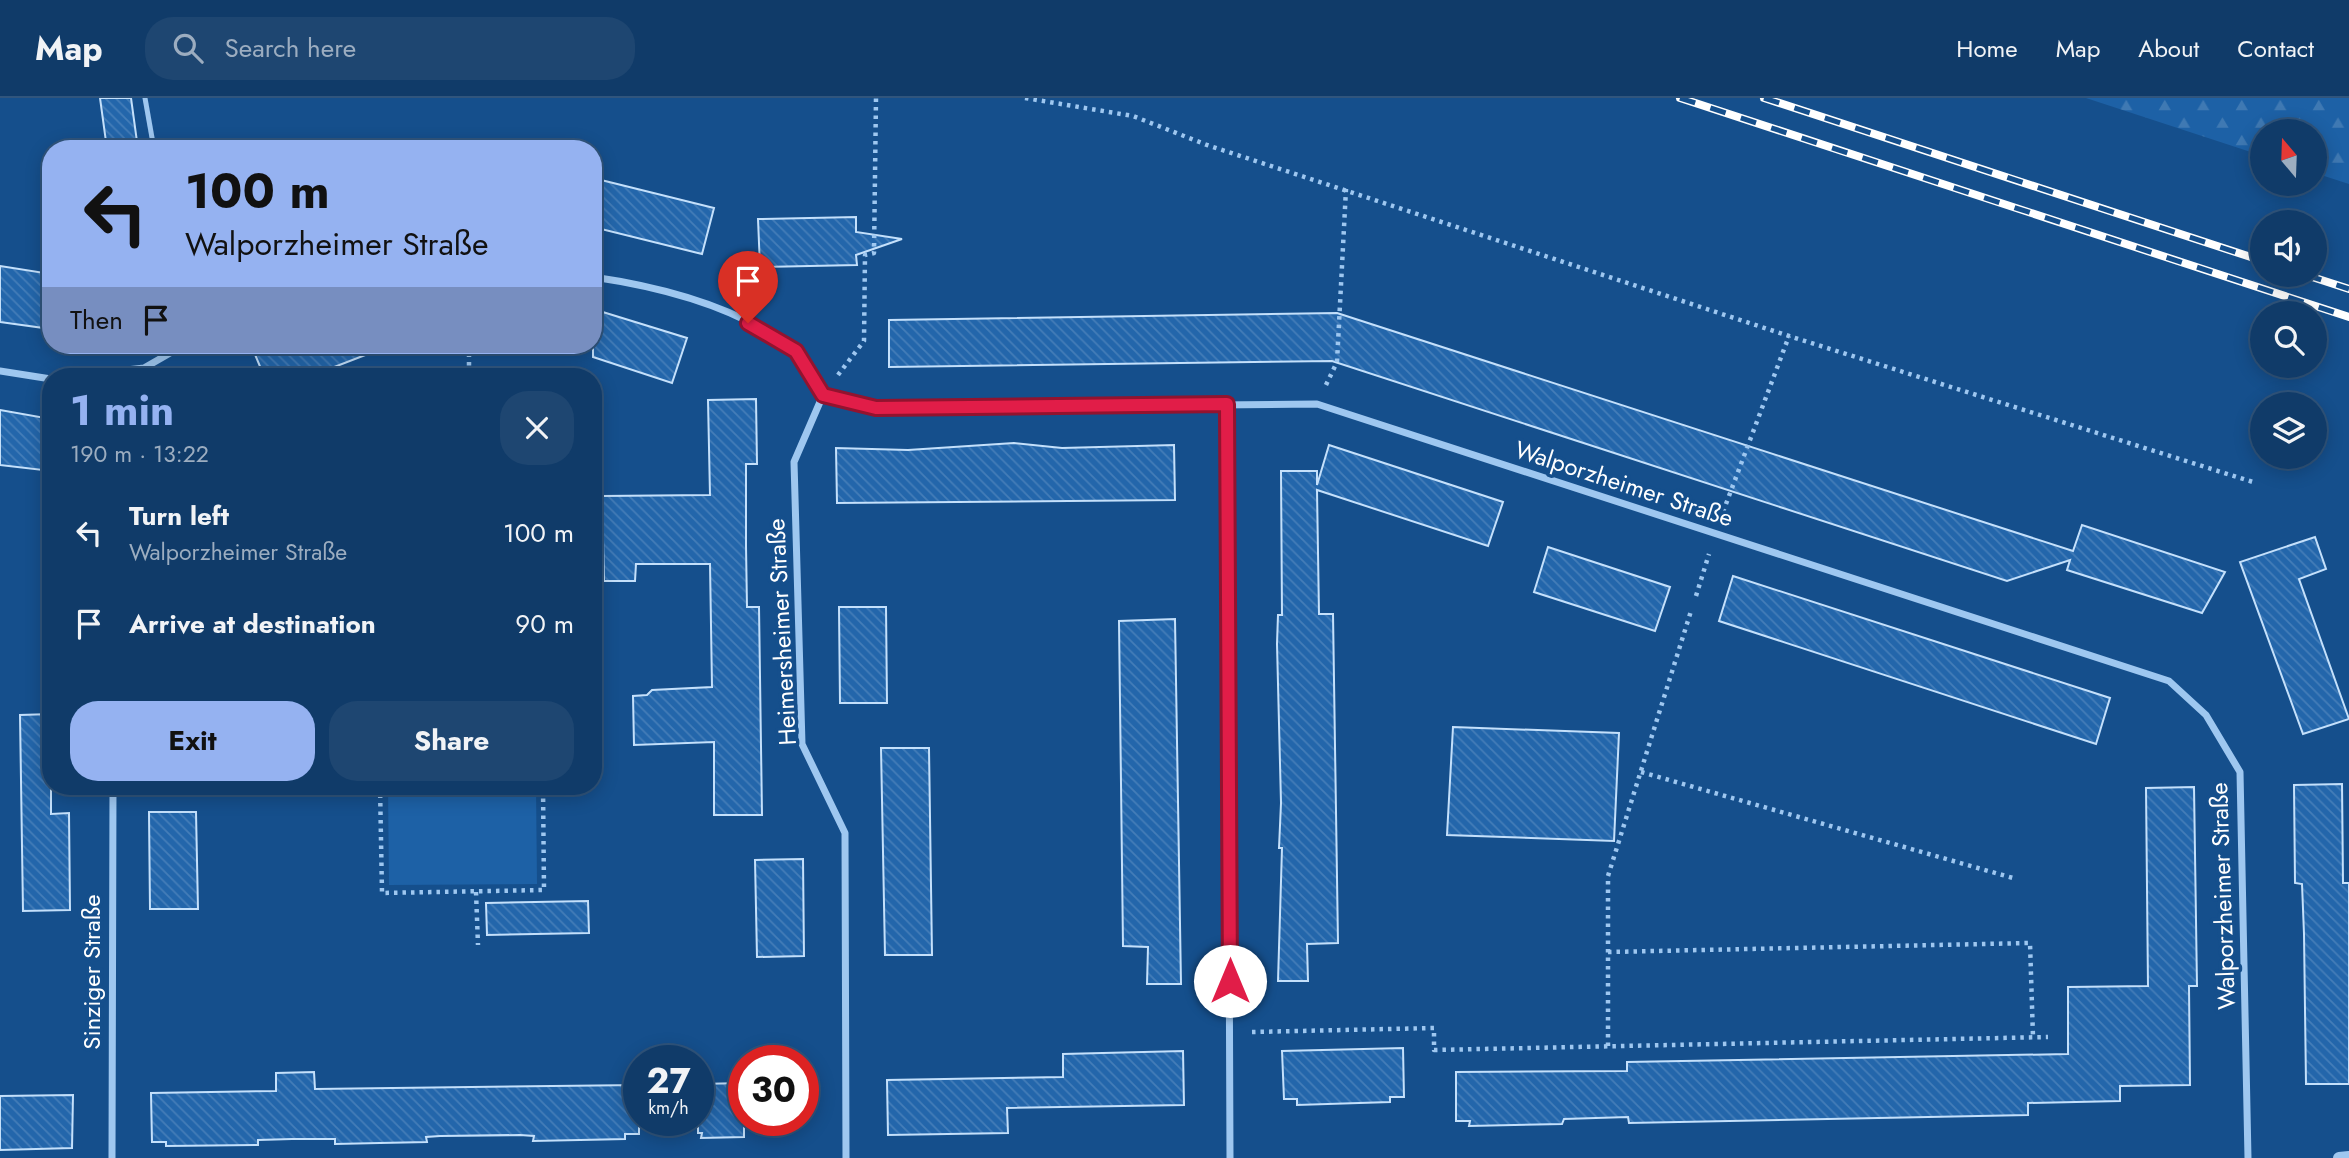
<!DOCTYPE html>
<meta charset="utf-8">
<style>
:root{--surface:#103b69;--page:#1e4671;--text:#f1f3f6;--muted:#9cadc0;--line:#30557d;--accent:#95b2f1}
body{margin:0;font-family:Jost,sans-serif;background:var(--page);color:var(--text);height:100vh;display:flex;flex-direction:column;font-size:26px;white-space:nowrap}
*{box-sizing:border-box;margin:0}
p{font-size:23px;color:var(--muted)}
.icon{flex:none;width:38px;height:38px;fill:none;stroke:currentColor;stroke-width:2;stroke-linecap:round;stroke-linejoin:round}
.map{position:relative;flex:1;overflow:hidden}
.details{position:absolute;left:42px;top:270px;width:560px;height:427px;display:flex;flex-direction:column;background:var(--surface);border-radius:28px;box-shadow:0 4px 18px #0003,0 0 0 2px var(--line)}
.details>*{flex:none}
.banner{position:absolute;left:42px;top:42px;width:560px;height:214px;border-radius:28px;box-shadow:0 4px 18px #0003,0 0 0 2px var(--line);background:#95b2f1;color:#111;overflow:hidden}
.needle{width:46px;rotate:341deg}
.buttons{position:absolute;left:2250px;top:21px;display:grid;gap:14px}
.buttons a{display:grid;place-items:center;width:77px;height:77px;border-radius:50%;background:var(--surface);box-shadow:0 4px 18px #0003,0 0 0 2px var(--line);font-size:35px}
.speed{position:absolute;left:623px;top:947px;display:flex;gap:14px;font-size:35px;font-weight:700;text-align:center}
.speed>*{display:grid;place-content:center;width:91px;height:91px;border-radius:50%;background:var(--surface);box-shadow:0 4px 18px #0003,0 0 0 2px var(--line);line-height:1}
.speed small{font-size:18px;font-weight:400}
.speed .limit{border:10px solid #d22;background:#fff;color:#111}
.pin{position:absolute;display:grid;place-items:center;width:60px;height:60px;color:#fff;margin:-72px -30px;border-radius:50% 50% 50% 0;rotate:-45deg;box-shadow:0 0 7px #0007}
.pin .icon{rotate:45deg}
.me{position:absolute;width:77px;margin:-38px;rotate:0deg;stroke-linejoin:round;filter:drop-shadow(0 0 5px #0008)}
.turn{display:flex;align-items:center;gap:24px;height:147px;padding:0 28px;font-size:32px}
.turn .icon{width:91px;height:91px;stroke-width:2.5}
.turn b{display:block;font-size:49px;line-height:60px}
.then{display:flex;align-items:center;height:66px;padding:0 28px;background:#0003;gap:14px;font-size:26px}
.round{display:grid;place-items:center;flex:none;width:74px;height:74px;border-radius:28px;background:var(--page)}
.summary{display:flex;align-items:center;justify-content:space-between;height:119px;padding:0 28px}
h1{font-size:42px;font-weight:700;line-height:52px;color:var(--accent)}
.cta{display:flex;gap:14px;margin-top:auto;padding:14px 28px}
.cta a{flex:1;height:80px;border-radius:28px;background:var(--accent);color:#111;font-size:28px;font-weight:700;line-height:80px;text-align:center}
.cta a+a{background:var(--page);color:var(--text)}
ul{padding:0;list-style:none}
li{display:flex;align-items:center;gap:21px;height:91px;padding:0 28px}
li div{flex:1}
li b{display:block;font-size:26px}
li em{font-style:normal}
header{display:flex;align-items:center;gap:42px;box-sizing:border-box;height:98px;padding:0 35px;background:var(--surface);border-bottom:2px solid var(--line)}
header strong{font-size:33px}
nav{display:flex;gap:38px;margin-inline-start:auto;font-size:24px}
.search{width:490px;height:63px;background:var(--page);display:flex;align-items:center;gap:18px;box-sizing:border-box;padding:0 24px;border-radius:28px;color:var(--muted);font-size:26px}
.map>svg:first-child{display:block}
.forest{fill:url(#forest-firs)}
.garden{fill:#1d61a6}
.building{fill:url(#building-back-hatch);stroke:#c4e0fb;stroke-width:2}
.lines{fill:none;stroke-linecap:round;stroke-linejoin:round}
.path{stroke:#9ec7f0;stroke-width:4.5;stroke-dasharray:3.5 5;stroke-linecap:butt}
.service{stroke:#9ec7f0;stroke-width:5}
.minor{stroke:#9ec7f0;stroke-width:7}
.tertiary{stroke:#9ec7f0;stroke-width:12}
.rail-casing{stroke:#fff;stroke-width:8}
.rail{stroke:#154f8c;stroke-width:5;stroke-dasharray:16;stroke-linecap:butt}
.route-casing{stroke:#92132f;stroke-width:18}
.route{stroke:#e11d48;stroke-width:12}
.labels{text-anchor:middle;stroke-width:7;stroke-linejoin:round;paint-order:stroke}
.street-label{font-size:24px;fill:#fff;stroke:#154f8c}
</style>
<header>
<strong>Map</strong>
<div class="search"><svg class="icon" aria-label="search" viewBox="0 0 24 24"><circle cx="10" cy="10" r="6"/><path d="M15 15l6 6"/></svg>Search here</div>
<nav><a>Home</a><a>Map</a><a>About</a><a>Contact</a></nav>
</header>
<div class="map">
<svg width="2349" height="1060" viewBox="0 0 2349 1060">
<defs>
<pattern id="forest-firs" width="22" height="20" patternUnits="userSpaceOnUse" patternTransform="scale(1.75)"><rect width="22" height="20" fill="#1d61a6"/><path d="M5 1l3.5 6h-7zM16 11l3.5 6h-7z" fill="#3f79b3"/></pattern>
<pattern id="building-back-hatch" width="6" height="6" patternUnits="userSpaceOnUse" patternTransform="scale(1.75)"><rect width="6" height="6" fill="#2366ab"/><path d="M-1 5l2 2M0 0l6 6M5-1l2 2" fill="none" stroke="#447db8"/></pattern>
</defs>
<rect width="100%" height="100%" fill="#154f8c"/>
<path class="forest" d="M2086 0H2349V86L2315 75V33H2263V58Z"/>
<path class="garden" d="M388 688H536L537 786 389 787Z"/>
<g class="building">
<path d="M100 0H131L138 51H107Z"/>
<path d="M593 80 714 110 702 156 593 129Z"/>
<path d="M856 119V134L902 141 856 157 857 167 760 169 758 121Z"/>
<path d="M0 168 51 176V231L0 224Z"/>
<path d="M593 211 687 240 672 285 593 259Z"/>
<path d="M1337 215 2073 453 2082 427 2225 474 2202 515 2067 472 2070 462 2007 483 1332 263 889 269V222Z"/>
<path d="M251 247H386V249L311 278H264Z"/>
<path d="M756 301 757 366H746V448L747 509H759L762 717H714V644L634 647 633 598 647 597 652 592 712 589 710 466H636L635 483H604L602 398 710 397 708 302Z"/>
<path d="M0 312 51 321V373L0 367Z"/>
<path d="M1014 345 1062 350 1174 347 1175 402 837 405 836 350 908 352Z"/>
<path d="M1329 347 1503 404 1488 448 1317 392 1319 516H1333L1338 845 1307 846 1308 883H1278L1282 750H1279L1281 705 1277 546 1278 517H1282L1281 373H1317V387Z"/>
<path d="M2315 439 2326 471 2299 481 2349 621 2303 636 2240 464Z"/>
<path d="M1548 449 1670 489 1655 533 1534 494Z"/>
<path d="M1733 478 2110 600 2096 646 1719 523Z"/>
<path d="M839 509H886L887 605H840Z"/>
<path d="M1175 521 1181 886H1147L1148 849 1123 848 1119 523Z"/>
<path d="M51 616V716L69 715 70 812 23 813 20 617Z"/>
<path d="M1453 629 1619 635 1614 743 1447 737Z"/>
<path d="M881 650H929L932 857H885Z"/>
<path d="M2342 686 2343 785H2349V986H2306L2304 836 2302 786 2295 785 2294 687Z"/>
<path d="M2194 689 2197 888H2189L2190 987 2120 988V1003L2028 1005V1017L1629 1025 1628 1019 1564 1021 1562 1026 1469 1028 1470 1023H1456V974L1627 973V964L2068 956V889L2148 888 2146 690Z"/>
<path d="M149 714H196L198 811H150Z"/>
<path d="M803 761 804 858 757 859 755 762Z"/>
<path d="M588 803 589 835 487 837 486 805Z"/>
<path d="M1403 950 1404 999H1390V1004L1297 1007V1001H1284L1282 953Z"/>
<path d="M1183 953 1184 1007 1007 1010 1008 1035 888 1037 887 982 1063 979V956Z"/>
<path d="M314 974 315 991 639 987V1036H625V1041L580 1042 533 1043 534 1038 520 1037 440 1038 426 1039 427 1044 380 1045 335 1046V1041H292L258 1042V1047L166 1048V1044H152L151 995 276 993V975Z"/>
<path d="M744 985V1039L701 1040 702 1035H698V986Z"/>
<path d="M73 997 72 1050 0 1052V998Z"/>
</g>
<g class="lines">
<g class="path">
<path d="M1025 0 1133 18 1207 47 1789 238 2256 385"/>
<path d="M469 247V278"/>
<path d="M838 277 864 243 865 157 874 155 876 0"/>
<path d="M1326 287 1337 264 1346 91"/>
<path d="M1723 414 1789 238"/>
<path d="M1696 498 1709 456"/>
<path d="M1641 674 2013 780"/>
<path d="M380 688 382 795 544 792 543 688"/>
<path d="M476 794 478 847"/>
<path d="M1608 854 2030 845 2033 939"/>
<path d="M1252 934 1434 930V952L2048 939"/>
<path d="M1608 948V778L1691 513"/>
</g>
<path class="service" d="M145 0 154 51"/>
<g class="minor">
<path d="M593 179C662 189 738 208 794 252 806 261 815 284 823 297L876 310 1317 306 2169 583 2206 617 2240 674 2248 1060"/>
<path d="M0 273 51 281"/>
<path d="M74 278 144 270 184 247"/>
<path d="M823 297 794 364 802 646 845 735 846 1060"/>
<path d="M1227 306 1230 1060"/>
<path d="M112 1060 113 688"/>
</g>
<path class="tertiary" d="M2339 1060 2349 1059"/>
<g class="rail-casing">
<g id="rail">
<path d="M1680 0 2349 219"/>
<path d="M1764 0 2263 163"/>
<path d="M2306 177 2349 191"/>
</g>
</g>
<use href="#rail" class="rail"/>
</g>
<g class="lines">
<g class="route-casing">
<path id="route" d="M748 225 796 253 823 297 876 310 1227 306 1230 883"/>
</g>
<use href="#route" class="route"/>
</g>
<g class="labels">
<g class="street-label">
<text transform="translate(1624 386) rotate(18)" y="8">Walporzheimer Straße</text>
<text transform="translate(782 534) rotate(-93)" y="8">Heimersheimer Straße</text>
<text transform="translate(2223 798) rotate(-92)" y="8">Walporzheimer Straße</text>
<text transform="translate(92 874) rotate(-90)" y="8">Sinziger Straße</text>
</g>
</g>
</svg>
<div class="buttons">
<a><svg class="needle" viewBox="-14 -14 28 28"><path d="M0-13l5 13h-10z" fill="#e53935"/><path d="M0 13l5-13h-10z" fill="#9cadc0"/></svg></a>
<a><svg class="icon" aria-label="sound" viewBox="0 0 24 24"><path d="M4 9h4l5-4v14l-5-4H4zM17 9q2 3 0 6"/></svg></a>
<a><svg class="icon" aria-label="search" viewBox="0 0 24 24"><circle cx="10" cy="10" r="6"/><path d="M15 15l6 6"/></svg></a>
<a><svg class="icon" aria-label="layers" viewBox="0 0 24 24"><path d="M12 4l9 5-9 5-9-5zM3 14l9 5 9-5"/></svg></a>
</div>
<div class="speed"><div>27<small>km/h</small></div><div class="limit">30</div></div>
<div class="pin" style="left:748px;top:225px;background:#d93025"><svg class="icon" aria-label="arrive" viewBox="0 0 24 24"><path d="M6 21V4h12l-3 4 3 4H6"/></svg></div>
<svg class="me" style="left:1230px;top:883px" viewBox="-20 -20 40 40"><circle r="19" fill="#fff"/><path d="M0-13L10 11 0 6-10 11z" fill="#e11d48"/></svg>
<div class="banner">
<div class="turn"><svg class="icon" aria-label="left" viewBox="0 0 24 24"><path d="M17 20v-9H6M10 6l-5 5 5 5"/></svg><div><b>100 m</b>Walporzheimer Straße</div></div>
<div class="then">Then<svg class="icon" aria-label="arrive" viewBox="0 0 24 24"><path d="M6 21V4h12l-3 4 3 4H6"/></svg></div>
</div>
<section class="details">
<div class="summary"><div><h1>1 min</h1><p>190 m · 13:22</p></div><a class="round"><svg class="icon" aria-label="close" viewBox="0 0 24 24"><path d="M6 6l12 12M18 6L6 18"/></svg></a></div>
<ul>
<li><svg class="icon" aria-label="left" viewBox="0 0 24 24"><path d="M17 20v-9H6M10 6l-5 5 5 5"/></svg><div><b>Turn left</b><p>Walporzheimer Straße</p></div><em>100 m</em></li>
<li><svg class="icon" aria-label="arrive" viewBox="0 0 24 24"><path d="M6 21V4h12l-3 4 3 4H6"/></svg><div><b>Arrive at destination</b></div><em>90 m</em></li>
</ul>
<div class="cta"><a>Exit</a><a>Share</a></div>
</section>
</div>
